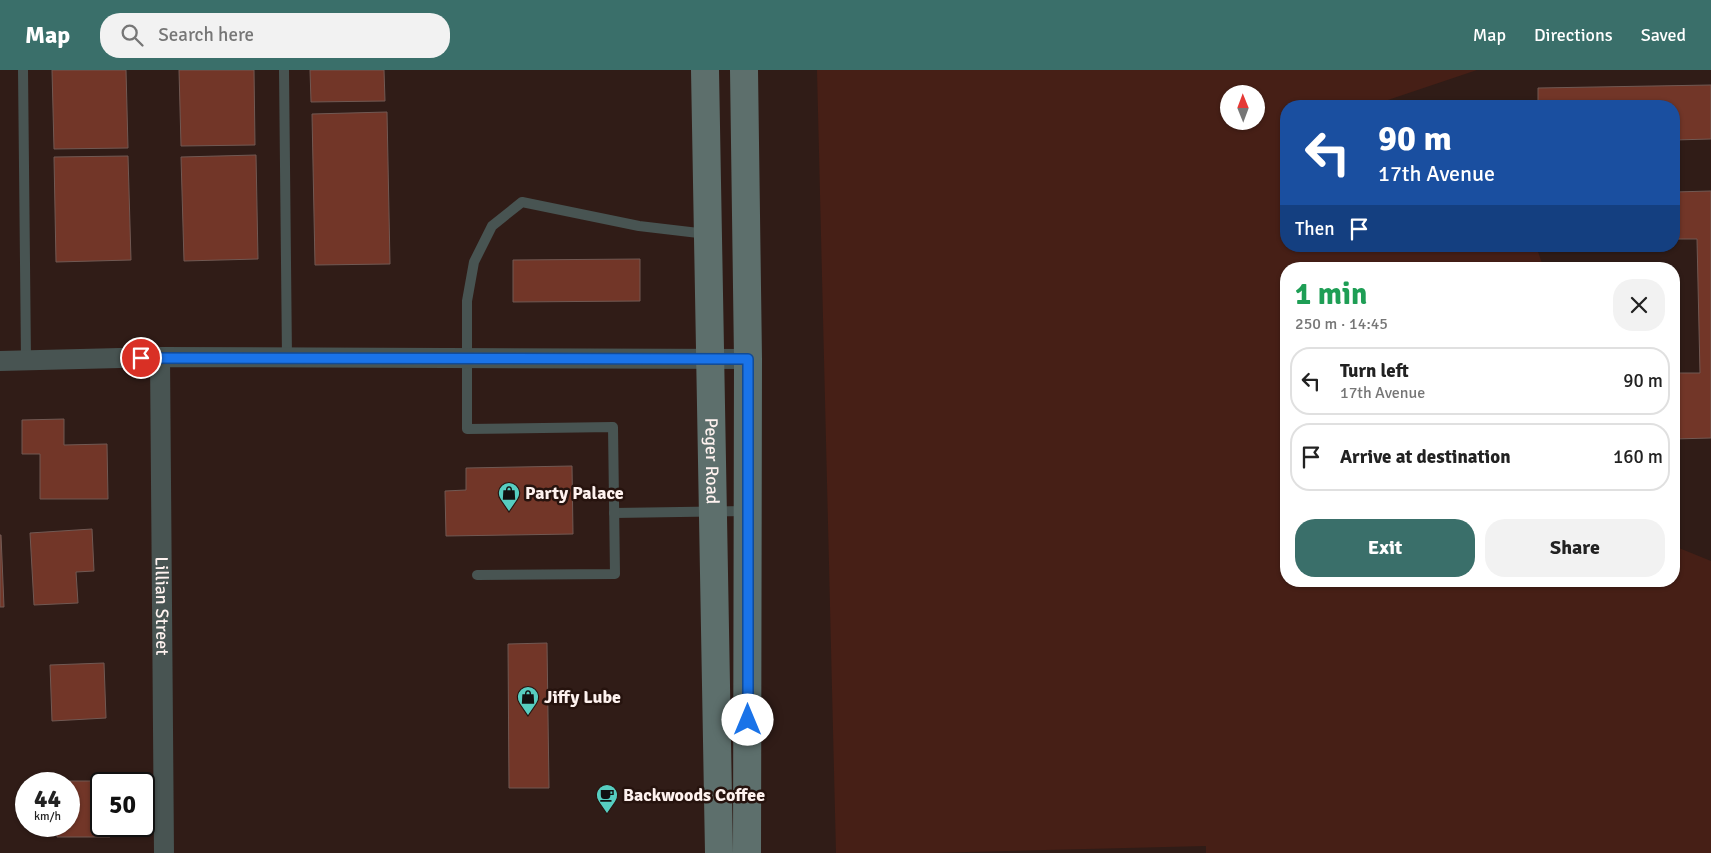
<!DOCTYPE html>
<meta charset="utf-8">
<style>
:root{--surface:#fff;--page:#f2f2f2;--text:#222;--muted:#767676;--line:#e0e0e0;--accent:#3a6f6a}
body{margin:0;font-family:Signika,sans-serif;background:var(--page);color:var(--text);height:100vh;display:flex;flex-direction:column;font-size:19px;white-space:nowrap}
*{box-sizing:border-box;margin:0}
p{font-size:16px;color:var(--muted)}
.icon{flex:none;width:28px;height:28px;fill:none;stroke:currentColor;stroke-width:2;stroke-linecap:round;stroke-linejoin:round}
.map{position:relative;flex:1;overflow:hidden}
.sheet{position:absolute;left:1280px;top:192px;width:400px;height:325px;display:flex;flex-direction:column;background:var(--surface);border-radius:20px;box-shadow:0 1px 4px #0004}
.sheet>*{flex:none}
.top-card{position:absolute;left:1280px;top:30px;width:400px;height:152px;border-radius:20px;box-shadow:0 1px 4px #0004;background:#1a4fa0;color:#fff;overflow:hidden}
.needle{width:32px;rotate:359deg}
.tools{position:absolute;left:1220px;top:15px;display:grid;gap:10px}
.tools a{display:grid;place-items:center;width:45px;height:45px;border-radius:50%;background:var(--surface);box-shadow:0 1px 4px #0004;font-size:25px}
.speed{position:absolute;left:15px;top:702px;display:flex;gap:10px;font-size:25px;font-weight:700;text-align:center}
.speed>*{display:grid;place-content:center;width:65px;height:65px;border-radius:50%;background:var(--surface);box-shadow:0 1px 4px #0004;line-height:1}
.speed small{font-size:12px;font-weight:400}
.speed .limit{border:2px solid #111;border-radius:8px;background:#fff;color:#111}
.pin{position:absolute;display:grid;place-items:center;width:42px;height:42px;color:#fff;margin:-21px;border:2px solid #fff;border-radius:50%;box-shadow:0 1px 5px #0007}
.me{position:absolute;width:55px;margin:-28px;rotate:0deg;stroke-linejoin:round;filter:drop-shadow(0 0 4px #0008)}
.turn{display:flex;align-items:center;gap:18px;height:105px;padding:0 15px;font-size:22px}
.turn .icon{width:65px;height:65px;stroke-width:2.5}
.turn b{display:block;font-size:35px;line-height:42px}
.then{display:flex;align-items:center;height:48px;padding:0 15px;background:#0003;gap:10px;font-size:19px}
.round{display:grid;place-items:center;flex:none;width:52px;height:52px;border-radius:20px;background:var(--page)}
.head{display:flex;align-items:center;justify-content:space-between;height:85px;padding:0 15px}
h1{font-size:30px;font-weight:700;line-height:38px;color:#1e9e55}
.primary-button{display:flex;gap:10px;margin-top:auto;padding:10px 15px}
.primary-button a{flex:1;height:58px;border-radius:20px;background:var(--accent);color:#fff;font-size:20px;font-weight:700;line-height:58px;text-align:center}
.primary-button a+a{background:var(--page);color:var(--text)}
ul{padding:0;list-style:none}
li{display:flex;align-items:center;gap:15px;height:68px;margin:0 10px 8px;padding:0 5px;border:2px solid var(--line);border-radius:20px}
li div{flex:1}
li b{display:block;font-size:19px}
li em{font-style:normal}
header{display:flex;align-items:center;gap:30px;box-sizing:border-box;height:70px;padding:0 25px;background:var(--accent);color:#fff}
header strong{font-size:24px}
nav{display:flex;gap:28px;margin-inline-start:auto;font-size:18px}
.search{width:350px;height:45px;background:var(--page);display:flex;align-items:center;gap:12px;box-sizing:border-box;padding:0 18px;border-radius:20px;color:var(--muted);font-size:19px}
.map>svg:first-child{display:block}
.green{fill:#461f16;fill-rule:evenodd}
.building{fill:#723628;stroke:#715953}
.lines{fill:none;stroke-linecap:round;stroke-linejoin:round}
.lane{stroke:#485452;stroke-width:10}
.street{stroke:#485452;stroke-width:20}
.secondary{stroke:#5d6f6c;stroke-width:28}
.route-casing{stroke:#114b97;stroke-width:12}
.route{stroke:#1a73e8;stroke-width:9}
.labels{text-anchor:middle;stroke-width:5;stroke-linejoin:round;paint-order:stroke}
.street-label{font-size:18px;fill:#fef2ef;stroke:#26130e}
.poi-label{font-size:18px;font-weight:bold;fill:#fef2ef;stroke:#26130e;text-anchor:start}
</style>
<header>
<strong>Map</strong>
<div class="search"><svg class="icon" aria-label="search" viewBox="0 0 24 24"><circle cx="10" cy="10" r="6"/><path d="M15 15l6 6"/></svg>Search here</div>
<nav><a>Map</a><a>Directions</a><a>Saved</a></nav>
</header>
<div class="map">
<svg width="1711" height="783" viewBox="0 0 1711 783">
<rect width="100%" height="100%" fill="#301c17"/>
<path class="green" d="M817 0H1477L1382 32 1384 36H1286V176H1536L1544 199H1286V511H1674V476L1711 491V783H1206V776L929 783H836ZM1229 24H1256V51H1229Z"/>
<g class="building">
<path d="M52 0H126L128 78 54 79Z"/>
<path d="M179 0H254L255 75 181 76Z"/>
<path d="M310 0H384L385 31 311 32Z"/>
<path d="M1711 15V69L1674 70V36H1538V18Z"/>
<path d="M387 42 390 194 315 195 312 44Z"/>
<path d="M256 85 258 189 184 191 181 87Z"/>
<path d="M128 86 131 190 56 192 54 87Z"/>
<path d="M1711 121V368L1674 369V303H1700L1697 169H1674V122Z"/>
<path d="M640 189V231L513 232V190Z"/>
<path d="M64 349V375L107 374 108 429H40V384H22V350Z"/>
<path d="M572 396 573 464 446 466 445 421 466 420V398Z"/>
<path d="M92 459 94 501 76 502 78 533 34 535 30 463Z"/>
<path d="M0 465H1L4 537H0Z"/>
<path d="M547 573 549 718H509L508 574Z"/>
<path d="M104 593 106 648 52 651 50 595Z"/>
<path d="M57 711H110V714H101V756H110V767H57V756H69V714H57Z"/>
</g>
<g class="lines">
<g class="lane">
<path d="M23 0 26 290"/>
<path d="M284 0 287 288"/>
<path d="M614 443 746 441"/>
<path d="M477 505 615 504 613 357 467 359V231L474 192 492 156 522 132 639 156 707 164"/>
</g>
<g class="street">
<path id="s1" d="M160 287 164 783"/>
<path d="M0 291 160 287 748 289"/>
</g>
<g class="secondary">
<path id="s2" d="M705 0 719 783"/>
<path d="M744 0 748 289 747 783"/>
</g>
</g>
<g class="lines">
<g class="route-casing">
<path id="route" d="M141 288 748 289V650"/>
</g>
<use href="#route" class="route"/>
</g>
<defs>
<g id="shop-pin" transform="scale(1.125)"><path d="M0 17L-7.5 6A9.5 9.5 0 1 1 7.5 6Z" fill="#57cec1" stroke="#26130e"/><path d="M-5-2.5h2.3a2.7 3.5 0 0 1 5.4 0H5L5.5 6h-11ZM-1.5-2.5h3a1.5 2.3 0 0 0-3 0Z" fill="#111"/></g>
<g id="cafe-pin" transform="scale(1.125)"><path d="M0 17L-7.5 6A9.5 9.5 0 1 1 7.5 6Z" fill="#57cec1" stroke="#26130e"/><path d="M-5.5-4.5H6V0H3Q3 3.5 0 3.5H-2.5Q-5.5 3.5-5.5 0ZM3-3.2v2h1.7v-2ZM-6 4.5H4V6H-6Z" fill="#111"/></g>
</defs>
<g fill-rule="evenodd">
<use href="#shop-pin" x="509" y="423"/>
<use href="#shop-pin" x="528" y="627"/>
<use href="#cafe-pin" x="607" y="725"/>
</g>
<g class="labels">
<g class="street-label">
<text dy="6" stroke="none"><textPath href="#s2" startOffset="391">Peger Road</textPath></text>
<text dy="6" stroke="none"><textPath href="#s1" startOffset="249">Lillian Street</textPath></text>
</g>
<g class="poi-label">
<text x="525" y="429">Party Palace</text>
<text x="544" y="633">Jiffy Lube</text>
<text x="623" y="731">Backwoods Coffee</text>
</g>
</g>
</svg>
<div class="tools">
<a><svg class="needle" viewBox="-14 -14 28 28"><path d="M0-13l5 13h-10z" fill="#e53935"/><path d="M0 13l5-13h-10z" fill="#767676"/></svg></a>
</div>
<div class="speed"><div>44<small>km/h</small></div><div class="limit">50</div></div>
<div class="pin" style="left:141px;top:288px;background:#d93025"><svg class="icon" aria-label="arrive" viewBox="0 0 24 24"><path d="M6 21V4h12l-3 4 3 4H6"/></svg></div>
<svg class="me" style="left:748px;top:650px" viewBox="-20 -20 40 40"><circle r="19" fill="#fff"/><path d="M0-13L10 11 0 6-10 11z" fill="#1a73e8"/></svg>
<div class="top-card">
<div class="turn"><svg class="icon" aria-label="left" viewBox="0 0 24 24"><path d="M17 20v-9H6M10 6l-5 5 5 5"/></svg><div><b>90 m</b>17th Avenue</div></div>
<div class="then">Then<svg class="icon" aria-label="arrive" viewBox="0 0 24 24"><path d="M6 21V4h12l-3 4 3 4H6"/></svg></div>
</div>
<section class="sheet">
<div class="head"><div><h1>1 min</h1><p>250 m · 14:45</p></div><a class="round"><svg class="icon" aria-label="close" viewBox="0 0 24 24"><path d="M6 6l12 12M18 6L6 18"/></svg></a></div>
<ul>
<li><svg class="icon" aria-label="left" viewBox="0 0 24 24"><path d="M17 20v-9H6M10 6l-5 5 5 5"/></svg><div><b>Turn left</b><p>17th Avenue</p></div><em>90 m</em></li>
<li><svg class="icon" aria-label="arrive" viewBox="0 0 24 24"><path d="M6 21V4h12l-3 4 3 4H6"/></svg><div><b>Arrive at destination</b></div><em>160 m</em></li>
</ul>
<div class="primary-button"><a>Exit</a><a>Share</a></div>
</section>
</div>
